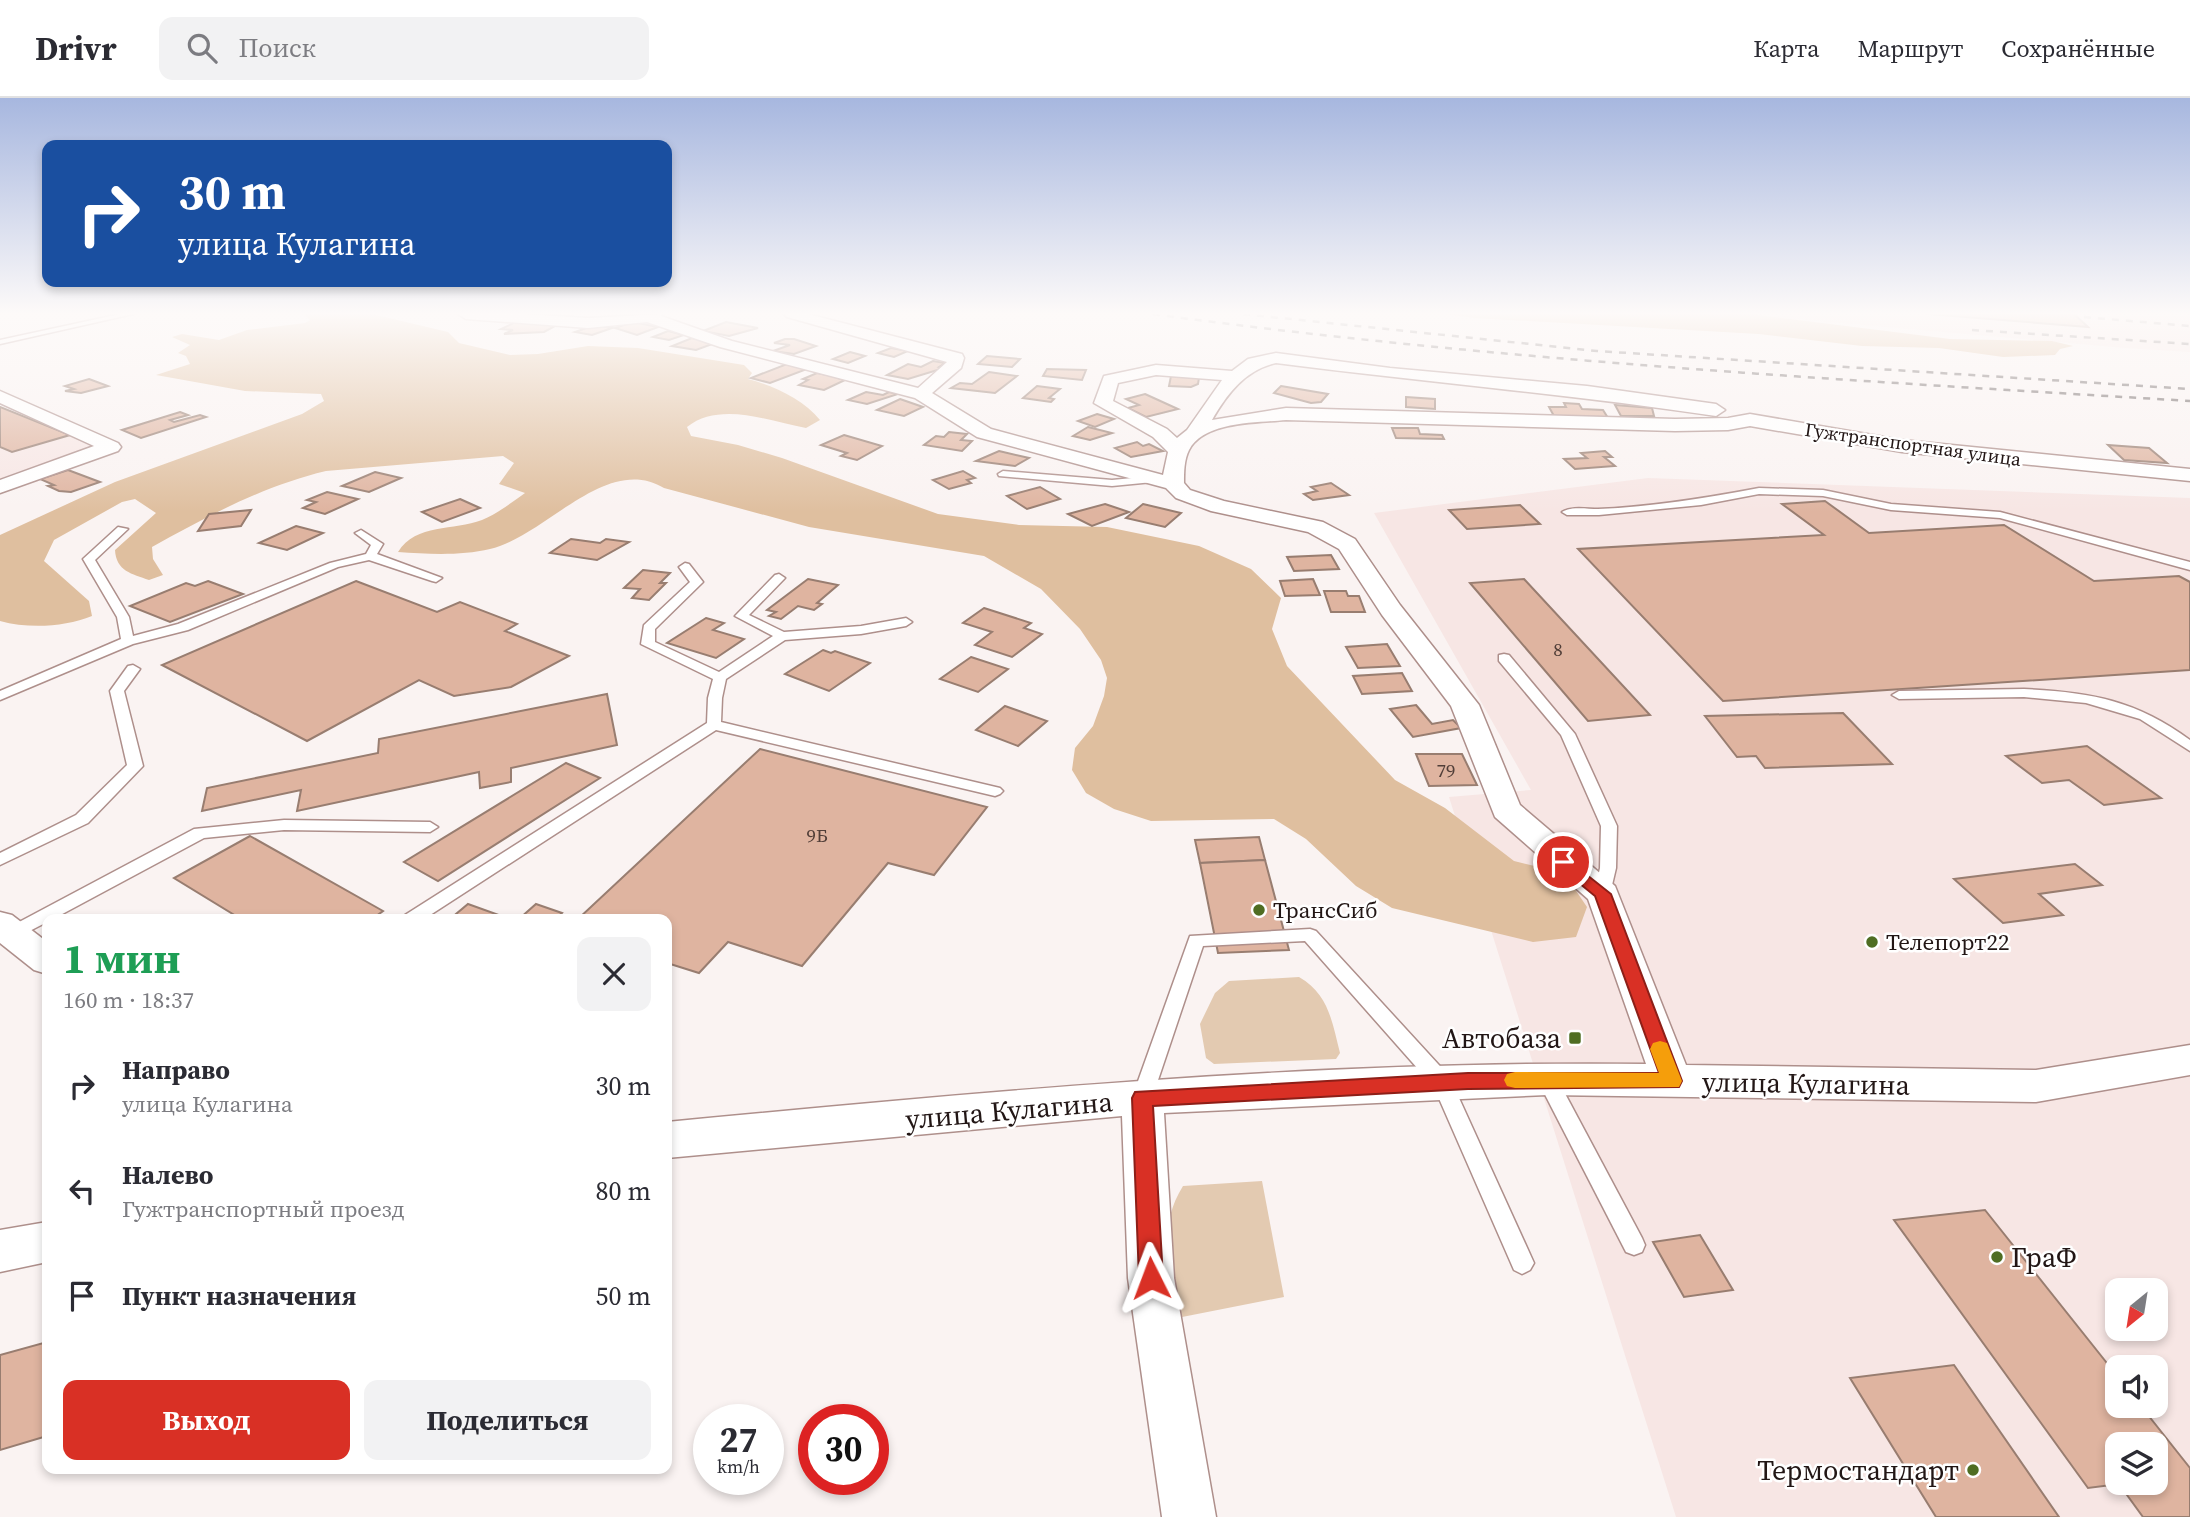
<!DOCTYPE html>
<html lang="ru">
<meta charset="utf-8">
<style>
:root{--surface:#fff;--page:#f2f2f3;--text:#2b2b33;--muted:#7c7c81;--line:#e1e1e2;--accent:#d93025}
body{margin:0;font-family:"Source Serif 4",serif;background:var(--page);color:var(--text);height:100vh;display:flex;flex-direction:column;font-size:26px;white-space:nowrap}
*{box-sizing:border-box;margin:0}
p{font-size:23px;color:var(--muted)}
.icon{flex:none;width:38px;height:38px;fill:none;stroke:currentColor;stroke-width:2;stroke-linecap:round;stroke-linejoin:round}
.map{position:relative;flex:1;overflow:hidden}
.panel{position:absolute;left:42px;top:816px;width:630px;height:560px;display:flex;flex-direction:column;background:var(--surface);border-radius:14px;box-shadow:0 4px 10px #0003}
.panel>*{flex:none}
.guide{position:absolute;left:42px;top:42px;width:630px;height:147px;border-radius:14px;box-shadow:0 4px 10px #0003;background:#1a4fa0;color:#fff;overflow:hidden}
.needle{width:46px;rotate:210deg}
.tools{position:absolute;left:2105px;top:1180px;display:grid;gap:14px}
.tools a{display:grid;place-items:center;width:63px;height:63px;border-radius:14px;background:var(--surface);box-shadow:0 4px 10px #0003;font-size:35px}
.speed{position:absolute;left:693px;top:1306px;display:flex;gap:14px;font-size:35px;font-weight:700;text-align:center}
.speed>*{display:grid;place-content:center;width:91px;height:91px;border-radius:50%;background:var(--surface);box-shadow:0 4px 10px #0003;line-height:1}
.speed small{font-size:18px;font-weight:400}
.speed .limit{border:10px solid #d22;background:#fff;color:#111}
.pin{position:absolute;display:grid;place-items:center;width:60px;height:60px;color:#fff;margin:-30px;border:4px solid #fff;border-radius:50%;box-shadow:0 2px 7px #0007}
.me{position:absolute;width:77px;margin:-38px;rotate:357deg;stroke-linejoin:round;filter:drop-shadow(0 0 5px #0008)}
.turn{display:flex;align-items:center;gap:24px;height:147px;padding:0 21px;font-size:32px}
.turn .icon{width:91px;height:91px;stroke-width:2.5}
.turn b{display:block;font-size:49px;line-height:60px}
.round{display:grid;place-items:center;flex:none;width:74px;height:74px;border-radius:14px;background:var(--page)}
.head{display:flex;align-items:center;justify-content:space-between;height:119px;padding:0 21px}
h1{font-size:42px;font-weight:700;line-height:52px;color:#1e9e55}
.button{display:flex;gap:14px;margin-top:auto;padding:14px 21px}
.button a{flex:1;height:80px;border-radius:14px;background:var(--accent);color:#fff;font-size:28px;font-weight:700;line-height:80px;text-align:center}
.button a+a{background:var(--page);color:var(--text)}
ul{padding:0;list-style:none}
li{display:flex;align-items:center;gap:21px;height:105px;padding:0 21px}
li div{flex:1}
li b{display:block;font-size:26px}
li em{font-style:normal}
header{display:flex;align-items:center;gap:42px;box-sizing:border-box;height:98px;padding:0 35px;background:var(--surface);border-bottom:2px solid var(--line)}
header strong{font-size:33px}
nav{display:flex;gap:38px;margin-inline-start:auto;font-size:24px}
.search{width:490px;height:63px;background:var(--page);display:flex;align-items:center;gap:18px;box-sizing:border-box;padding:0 24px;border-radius:14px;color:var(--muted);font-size:26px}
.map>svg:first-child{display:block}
.built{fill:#f7e6e4;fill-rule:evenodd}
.green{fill:#e3cab1}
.forest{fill:#dfbf9f}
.building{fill:#dfb4a0;stroke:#987d70;stroke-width:2;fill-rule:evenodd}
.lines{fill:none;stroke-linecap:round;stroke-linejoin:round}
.lane-casing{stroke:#ae8f8b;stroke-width:3}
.street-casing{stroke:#ae8f8b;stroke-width:3}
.lane{fill:#fff;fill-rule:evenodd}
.street{fill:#fff;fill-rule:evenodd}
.rail{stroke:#695f5e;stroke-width:2.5;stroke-dasharray:7 7;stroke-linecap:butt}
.route{fill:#d93025;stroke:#8d1f18;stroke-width:2}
.slow{fill:#f59e0b}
.poi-dot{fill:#4f6d22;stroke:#fff;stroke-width:2.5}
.labels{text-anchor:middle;stroke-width:5;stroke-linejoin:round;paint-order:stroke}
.far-street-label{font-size:19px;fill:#221615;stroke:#fff}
.number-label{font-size:19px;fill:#513e38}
.poi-label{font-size:23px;fill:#221615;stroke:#fff;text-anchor:start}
.near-poi-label{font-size:28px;fill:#221615;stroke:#fff;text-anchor:end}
.near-street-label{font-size:28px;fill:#221615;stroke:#fff}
</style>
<header>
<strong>Drivr</strong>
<div class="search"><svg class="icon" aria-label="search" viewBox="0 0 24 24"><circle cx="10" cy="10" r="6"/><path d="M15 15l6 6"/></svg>Поиск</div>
<nav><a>Карта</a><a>Маршрут</a><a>Сохранённые</a></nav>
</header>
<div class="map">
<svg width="2190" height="1419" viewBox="0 0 2190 1419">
<rect width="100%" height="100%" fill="#faf3f2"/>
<g class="built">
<path d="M1739 216H2190V254L2125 250Z"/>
<path d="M0 309 70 337 102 349 0 386Z"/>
<path d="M1648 380 2190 400V1419H1676L1449 699 1531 692 1374 415ZM2118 1192H2156V1230H2118ZM2118 1269H2156V1307H2118ZM2118 1346H2156V1384H2118Z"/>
</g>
<g class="green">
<path d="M1299 879C1329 896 1332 924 1340 955L1336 961 1214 966 1206 960 1200 926 1215 895 1229 883Z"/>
<path d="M1262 1083 1284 1199 1177 1220C1170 1172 1156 1131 1183 1088Z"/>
</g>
<g class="forest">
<path d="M304 216H372L448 234 459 245 510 257 538 256 588 248 638 250 744 267 752 275 748 281C774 288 803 301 820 322L806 330C769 323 720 303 687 329L691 338 738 347 782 360 938 416 1019 427 1107 429 1199 448 1251 471 1281 500 1272 531 1287 568 1395 682 1445 710 1514 763 1564 775 1587 809 1576 839 1533 844 1392 810 1356 788 1306 741 1274 721 1151 723 1114 711 1086 695 1072 672 1075 650 1093 628 1104 598 1107 580 1101 562 1080 531 1041 491 984 458 809 429 664 390C606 355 546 438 490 451 461 458 427 456 398 454 416 425 454 433 482 422 497 416 512 404 525 395L499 386 514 365 503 358 326 373C263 388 208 418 152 449L153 461 163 477 149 482C132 476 116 473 115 452L156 415 135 401 122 404 54 442 44 463 89 503 92 518C65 529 29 531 0 523V437L115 384 302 316 324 303 321 296 245 293 156 277 190 266 186 258 178 255 190 247 172 239 182 236 219 242 247 232 305 225 310 222Z"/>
<path d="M1446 216H1750L1950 241 2052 243 2073 248 2060 251 2055 257 2003 259 1939 250 1862 248 1759 236 1474 220Z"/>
</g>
<g class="building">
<path d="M1928 216H2074L2088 229Z"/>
<path d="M520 222 559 226 544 234 504 236 513 232 501 231Z"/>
<path d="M633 224 658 229 637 237 615 230Z"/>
<path d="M726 224 758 230 729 238 703 233Z"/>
<path d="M595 227 612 230 592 237 575 234Z"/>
<path d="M668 233 684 237 669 242 653 239Z"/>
<path d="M692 240 715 245 696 252 672 248Z"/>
<path d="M785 241H794L816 248 794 256 773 253 790 247 774 245Z"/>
<path d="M891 250 908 253 894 259 878 255Z"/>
<path d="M850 254 865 258 848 265 833 261Z"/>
<path d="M987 258 1020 261 1012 269 978 266Z"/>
<path d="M933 263 945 265 939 269 944 270 908 281 887 277 908 266 921 269Z"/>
<path d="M787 266 807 271 770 285 751 280Z"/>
<path d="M1047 271 1086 272 1082 282 1043 278Z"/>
<path d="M989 274 1017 278 995 295 951 290 960 285 972 286Z"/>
<path d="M817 275 843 280 841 281 845 282 824 292 799 287 808 282 803 281Z"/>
<path d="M1171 278 1199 280 1198 286 1191 289 1169 288Z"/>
<path d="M89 281 108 288 81 295 65 293 74 291 65 288Z"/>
<path d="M1037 288 1060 291 1049 300 1054 301 1051 304 1023 300Z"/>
<path d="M1281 288 1328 296 1321 304 1311 305 1274 295Z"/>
<path d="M866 294 883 297 889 294 898 296 867 306 848 302Z"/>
<path d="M1145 296 1178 311 1146 319 1128 310 1139 307 1126 301Z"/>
<path d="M1406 299 1435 301V311L1406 309Z"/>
<path d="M900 301 923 309 904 318 877 312Z"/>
<path d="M1564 305 1579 306 1582 311 1603 312 1608 320 1554 318 1549 309H1566Z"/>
<path d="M1615 307 1652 310 1654 318H1621Z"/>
<path d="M0 309 70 337 12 354 0 349Z"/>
<path d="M180 314 188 317 170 322 174 324 200 317 206 319 141 340 122 332Z"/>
<path d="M1097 316 1114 321 1095 329 1078 323Z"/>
<path d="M1088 329 1112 335 1090 342 1073 338Z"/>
<path d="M1392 330H1418L1420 336 1442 337 1444 341 1396 340Z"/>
<path d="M949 334 967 336 961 342 972 343 962 353 924 347 936 338 944 339Z"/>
<path d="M844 337 882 348 857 362 841 358 847 355 821 347Z"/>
<path d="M1137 344 1143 348 1149 346 1163 353 1131 359 1115 350Z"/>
<path d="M2108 347 2149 350 2167 365 2124 362Z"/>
<path d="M999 353 1029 360 1015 368 976 363Z"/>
<path d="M1605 353 1612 359H1604L1615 368 1575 371 1564 361 1587 360 1581 355Z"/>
<path d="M68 372 100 384 71 394 59 393 48 388 54 387 40 381Z"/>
<path d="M963 373 975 380 967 382 971 385 949 391 933 382Z"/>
<path d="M375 374 401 380 369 394 342 388Z"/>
<path d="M1331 385 1349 397 1313 402 1304 396 1317 393 1311 389Z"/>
<path d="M1040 389 1060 401 1027 411 1007 398Z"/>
<path d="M327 394 358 401 325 416 303 410 316 404 307 402Z"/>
<path d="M460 401 480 410 442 424 422 414Z"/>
<path d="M1825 403 1869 435 2004 427 2094 483 2179 478 2190 484V572L1723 603 1578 451 1824 437 1782 406Z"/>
<path d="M1105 406 1129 414 1092 428 1068 416Z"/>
<path d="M1143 406 1181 415 1165 429 1126 420Z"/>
<path d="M1520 407 1540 426 1467 431 1449 412Z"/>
<path d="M251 412 241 428 198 433 209 416Z"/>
<path d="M296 428 323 435 287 452 259 445Z"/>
<path d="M571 441 600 445 606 441 629 444 597 462 550 455Z"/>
<path d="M1331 457 1339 471 1294 473 1287 459Z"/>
<path d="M643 472 670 475 660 485H666L649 502 632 500 640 491 624 490Z"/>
<path d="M808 481 838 487 817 505 822 506 814 512 798 508 781 521 769 518 776 514 767 512Z"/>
<path d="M1313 481 1320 497 1285 498 1280 483Z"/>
<path d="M1524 481 1650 617 1588 623 1470 485Z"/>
<path d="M208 483 243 496 170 524 130 508 186 485 195 488Z"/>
<path d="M356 483 437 514 460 504 517 526 505 533 569 558 511 589 454 598 419 582 307 643 162 567Z"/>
<path d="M1324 493H1346L1348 498H1359L1365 514H1331Z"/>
<path d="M984 510 1031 525 1024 530 1042 536 1012 559 975 547 992 534 963 525Z"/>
<path d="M706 520 724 525 713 532 744 541 716 560 667 545Z"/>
<path d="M1387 546 1400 568 1358 570 1346 549Z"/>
<path d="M823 552 831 555 835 553 870 565 829 593 785 576Z"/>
<path d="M971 559 1008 571 978 594 940 581Z"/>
<path d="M1402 575 1412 593 1362 596 1353 578Z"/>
<path d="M607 596 617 647 511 670V684L480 690 479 674 297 713 301 692 202 713 207 690 378 655 379 641Z"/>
<path d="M1416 607 1432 626 1453 622 1461 630 1413 639 1390 611Z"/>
<path d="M1005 608 1047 623 1018 648 976 632Z"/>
<path d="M1843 615 1892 666 1765 670 1756 658 1737 659 1705 618Z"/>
<path d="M2087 648 2161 700 2104 707 2069 682 2042 685 2006 658Z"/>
<path d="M760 651 987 709 934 777 888 765 802 868 728 844 699 875 667 865V821H578Z"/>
<path d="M1416 656H1462L1477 687 1429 688Z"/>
<path d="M566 665 600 680 438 783 404 764Z"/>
<path d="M250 738 383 813 372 821H241L174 780Z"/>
<path d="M1259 739 1265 762 1200 765 1195 742Z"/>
<path d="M1265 762 1289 852 1218 855 1200 765Z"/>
<path d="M2075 766 2102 787 2039 796 2063 817 2003 825 1954 781Z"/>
<path d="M468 806 510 821H450Z"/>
<path d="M536 806 562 815 556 821H519Z"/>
<path d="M1985 1112 2118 1279V1307H2140L2190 1370V1419H2143L2119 1386 2088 1390 1894 1122ZM2118 1346H2156V1384H2118Z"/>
<path d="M1700 1137 1733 1192 1684 1199 1653 1144Z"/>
<path d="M47 1244V1338L0 1352V1257Z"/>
<path d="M1954 1267 2059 1419H1936L1850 1280Z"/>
</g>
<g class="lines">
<g class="lane-casing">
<g id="lane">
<path d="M120 216H133L0 246V242Z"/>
<path d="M1003 373 1112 382 1153 378 1158 381 1153 384 1112 388 999 378 998 376Z"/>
<path d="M1759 390 1823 392 1891 406 2000 414 2190 464V472L2000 420 1891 412 1823 398 1759 396 1701 407 1599 417H1567L1562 414C1571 408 1587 411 1598 411 1652 409 1706 400 1759 390Z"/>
<path d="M118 429 128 431 95 462 129 519 133 538 178 526 330 465 366 456 371 447 355 435 361 432 383 446 377 456 442 480 436 484 432 483 369 462 338 469 188 532 133 546 0 602V593L121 541 117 519 83 461Z"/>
<path d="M685 465 689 466 703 484 655 531V544L719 574 773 538 735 518 775 477 779 476 785 480 749 517 784 534 861 528 906 520 912 524 906 528 861 536 785 542 726 581 722 600 721 624 1000 690 1003 693 1000 696 995 698 716 632 424 821H402L405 817 707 625 708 600 713 581 641 546 644 527 690 484 679 469Z"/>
<path d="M1504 556 1509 557 1575 636 1617 728 1616 770 1609 800H1597L1594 796 1600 770 1601 728 1561 637 1499 563V557Z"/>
<path d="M133 567 140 571 124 593 143 668 88 725 0 767V755L76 717 127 667 110 593 128 568Z"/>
<path d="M2024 591C2090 594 2136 602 2190 642V653L2140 621 2086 605 2024 599 1899 601 1892 597 1899 593Z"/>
<path d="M284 722 430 724 438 729 430 734 284 732 204 740 53 821H47V824L18 839H6L3 835 6 831 194 731Z"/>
<path d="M1310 831 1316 833 1449 978 1534 1165 1530 1172 1522 1176 1514 1172 1434 989 1305 843 1203 848 1152 1000 1149 1006 1142 1008 1135 1006 1132 1000 1190 838Z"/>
<path d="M1547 973 1554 975 1642 1140 1645 1147 1642 1154 1634 1157 1626 1154 1537 981 1540 975Z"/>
</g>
</g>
<g class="street-casing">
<g id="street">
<path d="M458 216H524L588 220 662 216 661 218 732 243 918 290 947 264 787 219 784 216H808L962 256 964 260 961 270 932 295 991 331 1163 377 1168 354 1153 339 1094 305 1104 278 1156 267 1232 273 1248 261 1276 255 1390 270 1587 288 1716 306 1725 312 1716 318C1570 296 1423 284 1276 265 1245 272 1227 296 1212 322L1286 310 1675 321 1728 320 1750 316 1902 342 2190 371V383L1902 354 1750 328 1728 332 1675 333 1286 322C1258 325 1204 323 1189 352 1184 362 1184 374 1184 385L1190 392 1224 403 1323 424 1355 441 1400 507 1479 607 1520 707 1615 788 1686 967 2036 972 2190 947V977L2036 1004 1547 997 1164 1015 1174 1180 1216 1419H1162L1128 1180 1122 1018 667 1060V1024C991 993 1319 962 1646 966L1588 801 1495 719 1451 608 1382 517 1339 451 1308 434 1211 413 1176 400 1166 390 977 339 915 300 720 249 647 224 588 230 466 221ZM1156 277 1222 282 1187 332 1177 340 1167 331 1113 303 1118 285Z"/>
<path d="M0 293 118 345 121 349 118 353 0 395V382L94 348 0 305Z"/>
<path d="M0 814 12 817 47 844V876L34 872 0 845Z"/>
<path d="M47 1124V1164L0 1174V1132Z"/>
</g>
</g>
<use href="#lane" class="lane"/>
<use href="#street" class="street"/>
<g class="rail">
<path d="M1153 216C1497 263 1843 282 2190 303"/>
<path d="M1243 216 1597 253 2190 291"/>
<path d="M2084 219 2190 228"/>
<path d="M1972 232 2190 246"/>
</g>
</g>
<linearGradient id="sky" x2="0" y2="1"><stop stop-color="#a7b7df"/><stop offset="0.52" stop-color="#fdfaf9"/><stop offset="1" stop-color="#fdfaf9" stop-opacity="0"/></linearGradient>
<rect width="2190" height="414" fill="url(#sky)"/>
<path class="route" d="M1563 758 1611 796 1682 983 1679 989 1468 991 1153 1008 1163 1180 1160 1188 1151 1191 1143 1188 1139 1180 1132 1000 1135 994 1468 975H1659L1595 798 1557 767 1555 764 1557 760Z"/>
<path class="slow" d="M1660 943 1667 945 1682 983 1679 989 1515 990 1507 988 1504 982 1507 976 1515 974 1659 975 1650 951 1653 945Z"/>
<g class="poi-dot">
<circle cx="1259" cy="812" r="7"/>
<circle cx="1872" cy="844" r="7"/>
<rect x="1568" y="933" width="14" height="14" rx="3.5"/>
<circle cx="1997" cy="1159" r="7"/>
<circle cx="1973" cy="1372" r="7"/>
</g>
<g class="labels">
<g class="far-street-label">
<text transform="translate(1913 346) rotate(8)" y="7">Гужтранспортная улица</text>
</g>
<g class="number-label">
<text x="1558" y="558">8</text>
<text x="1446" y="679">79</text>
<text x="817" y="744">9Б</text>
</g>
<g class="poi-label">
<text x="1273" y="820">ТрансСиб</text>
<text x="1886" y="852">Телепорт22</text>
</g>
<g class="near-poi-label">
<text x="1561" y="950">Автобаза</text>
<text x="2011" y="1169" text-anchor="start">ГраФ</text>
<text x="1959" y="1382">Термостандарт</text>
</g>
<g class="near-street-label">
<text transform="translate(1806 985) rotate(1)" y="10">улица Кулагина</text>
<text transform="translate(1009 1012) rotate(-5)" y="10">улица Кулагина</text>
</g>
</g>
</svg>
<div class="tools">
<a><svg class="needle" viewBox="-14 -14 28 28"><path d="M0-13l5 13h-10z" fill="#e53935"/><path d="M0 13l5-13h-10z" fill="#7c7c81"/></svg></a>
<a><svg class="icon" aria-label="sound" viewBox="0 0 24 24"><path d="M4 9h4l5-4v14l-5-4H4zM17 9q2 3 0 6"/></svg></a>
<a><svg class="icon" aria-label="layers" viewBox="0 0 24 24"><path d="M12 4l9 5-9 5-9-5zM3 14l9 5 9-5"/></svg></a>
</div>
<div class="speed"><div>27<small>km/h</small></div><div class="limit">30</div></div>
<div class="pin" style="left:1563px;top:764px;background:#d93025"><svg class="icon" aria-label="arrive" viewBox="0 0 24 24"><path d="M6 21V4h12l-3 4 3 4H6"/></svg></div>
<svg class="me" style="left:1151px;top:1180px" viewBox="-20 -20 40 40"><path d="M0-17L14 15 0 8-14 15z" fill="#d93025" stroke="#fff" stroke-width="4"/></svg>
<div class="guide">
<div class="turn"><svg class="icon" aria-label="right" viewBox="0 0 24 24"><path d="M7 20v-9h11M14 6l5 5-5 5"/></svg><div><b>30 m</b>улица Кулагина</div></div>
</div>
<section class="panel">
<div class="head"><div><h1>1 мин</h1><p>160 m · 18:37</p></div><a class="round"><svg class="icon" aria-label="close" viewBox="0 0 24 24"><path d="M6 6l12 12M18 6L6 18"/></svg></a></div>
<ul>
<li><svg class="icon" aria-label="right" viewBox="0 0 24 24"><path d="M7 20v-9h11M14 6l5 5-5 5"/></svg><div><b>Направо</b><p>улица Кулагина</p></div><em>30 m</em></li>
<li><svg class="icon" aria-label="left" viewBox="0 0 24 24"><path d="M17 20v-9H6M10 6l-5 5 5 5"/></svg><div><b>Налево</b><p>Гужтранспортный проезд</p></div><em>80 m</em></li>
<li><svg class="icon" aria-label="arrive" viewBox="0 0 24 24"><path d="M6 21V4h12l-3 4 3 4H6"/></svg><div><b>Пункт назначения</b></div><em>50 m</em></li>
</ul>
<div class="button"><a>Выход</a><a>Поделиться</a></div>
</section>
</div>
